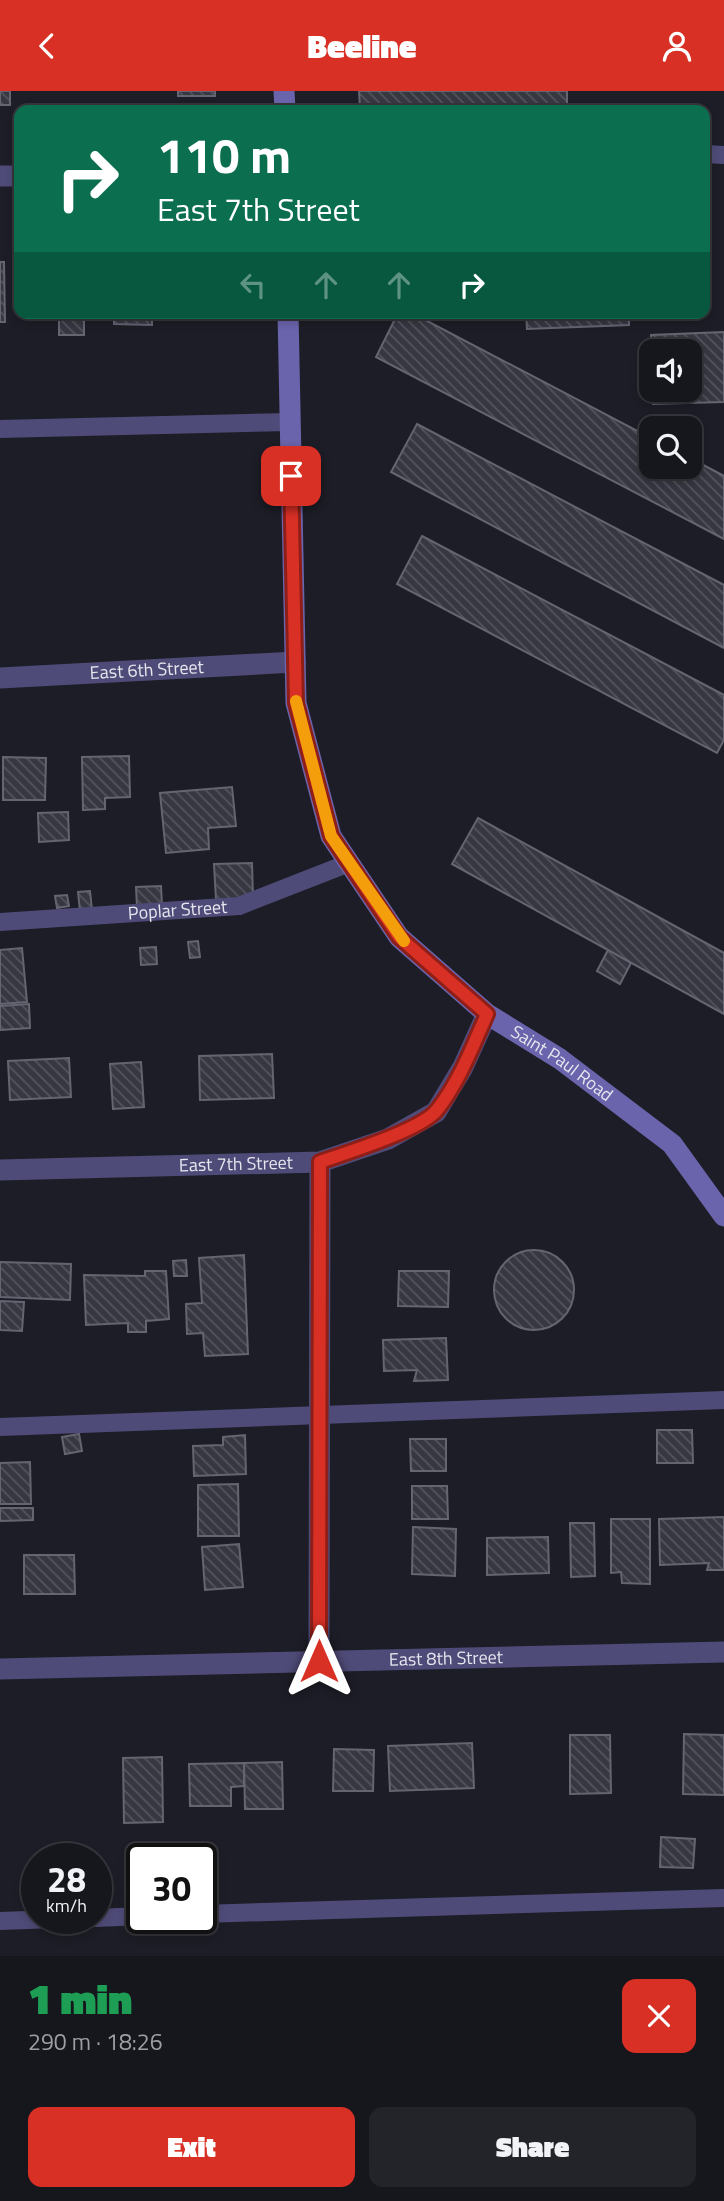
<!DOCTYPE html>
<meta charset="utf-8">
<style>
:root{--surface:#16161d;--page:#23232a;--text:#f1f3f6;--muted:#9e9fa4;--line:#35353b;--accent:#d93025}
body{margin:0;font-family:"Titillium Web",sans-serif;background:var(--page);color:var(--text);height:100vh;display:flex;flex-direction:column;font-size:26px;white-space:nowrap}
*{box-sizing:border-box;margin:0}
p{font-size:23px;color:var(--muted)}
.icon{flex:none;width:38px;height:38px;fill:none;stroke:currentColor;stroke-width:2;stroke-linecap:round;stroke-linejoin:round}
.map{position:relative;height:1865px;overflow:hidden}
.drawer{display:flex;flex-direction:column;background:var(--surface);flex:1}
.drawer>*{flex:none}
.top-card{position:absolute;left:14px;top:14px;width:696px;height:214px;border-radius:14px;box-shadow:0 4px 10px #0003,0 0 0 2px var(--line);background:#0b6e4f;color:#fff;overflow:hidden}
.fabs{position:absolute;left:639px;top:248px;display:grid;gap:14px}
.fabs a{display:grid;place-items:center;width:63px;height:63px;border-radius:14px;background:var(--surface);box-shadow:0 4px 10px #0003,0 0 0 2px var(--line);font-size:35px}
.speed{position:absolute;left:21px;top:1752px;display:flex;gap:14px;font-size:35px;font-weight:700;text-align:center}
.speed>*{display:grid;place-content:center;width:91px;height:91px;border-radius:50%;background:var(--surface);box-shadow:0 4px 10px #0003,0 0 0 2px var(--line);line-height:1}
.speed small{font-size:18px;font-weight:400}
.speed .limit{border:4px solid #111;border-radius:10px;background:#fff;color:#111}
.pin{position:absolute;display:grid;place-items:center;width:60px;height:60px;color:#fff;margin:-30px;border-radius:14px;box-shadow:0 4px 10px #0006}
.me{position:absolute;width:77px;margin:-38px;rotate:0deg;stroke-linejoin:round;filter:drop-shadow(0 0 5px #0008)}
.turn{display:flex;align-items:center;gap:24px;height:147px;padding:0 28px;font-size:32px}
.turn .icon{width:91px;height:91px;stroke-width:2.5}
.turn b{display:block;font-size:49px;line-height:60px}
.lanes{display:flex;align-items:center;height:66px;padding:0 28px;background:#0003;justify-content:center;gap:35px;direction:ltr}
.lanes .off{opacity:.35}
.round{display:grid;place-items:center;flex:none;width:74px;height:74px;border-radius:14px;background:var(--page)}
.headline{display:flex;align-items:center;justify-content:space-between;height:119px;padding:0 28px}
h1{font-size:42px;font-weight:800;line-height:52px;color:#1e9e55}
.action{display:flex;gap:14px;margin-top:auto;padding:14px 28px}
.action a{flex:1;height:80px;border-radius:14px;background:var(--accent);color:#fff;font-size:28px;font-weight:800;line-height:80px;text-align:center}
.action a+a{background:var(--page);color:var(--text)}
header{display:flex;justify-content:space-between;align-items:center;height:91px;padding:0 28px;background:var(--accent);color:#fff;font-size:32px;font-weight:800}
.map>svg:first-child{display:block}
.building{fill:url(#building-back-hatch);stroke:#656572;stroke-width:2}
.lines{fill:none;stroke-linecap:round;stroke-linejoin:round}
.lane{stroke:#4f4b78;stroke-width:18}
.street{stroke:#4f4b78;stroke-width:21}
.secondary{stroke:#6a64ac;stroke-width:21}
.route-casing{stroke:#8d1f18;stroke-width:18}
.route{stroke:#d93025;stroke-width:12}
.slow{stroke:#f59e0b;stroke-width:12}
.labels{text-anchor:middle;stroke-width:7;stroke-linejoin:round;paint-order:stroke}
.street-label{font-size:18px;fill:#e6e6ee;stroke:#1d1d27}
</style>
<header><svg class="icon" aria-label="back" viewBox="0 0 24 24"><path d="M15 5l-7 7 7 7"/></svg>Beeline<svg class="icon" aria-label="person" viewBox="0 0 24 24"><circle cx="12" cy="8" r="4"/><path d="M4 21q1-7 8-7t8 7"/></svg></header>
<div class="map">
<svg width="724" height="1865" viewBox="0 0 724 1865">
<defs>
<pattern id="building-back-hatch" width="6" height="6" patternUnits="userSpaceOnUse" patternTransform="scale(1.75)"><rect width="6" height="6" fill="#373742"/><path d="M-1 5l2 2M0 0l6 6M5-1l2 2" fill="none" stroke="#54545e"/></pattern>
</defs>
<rect width="100%" height="100%" fill="#1d1d27"/>
<g class="building">
<rect x="0" y="0" width="10" height="14"/>
<rect x="178" y="0" width="37" height="5"/>
<path d="M359 0H567V14L360 18Z"/>
<path d="M0 171H4L5 231H0Z"/>
<path d="M24 222H84V244H59V224Z"/>
<path d="M114 222H152V234L114 233Z"/>
<path d="M398 222H412L651 347V376H690V367L724 385V448L376 266Z"/>
<path d="M526 222H629V234L527 238Z"/>
<path d="M724 241V311L653 313V299H690V261H652L651 244Z"/>
<path d="M417 333 724 494V557L391 381Z"/>
<path d="M422 445 724 604V649L717 662 397 493Z"/>
<path d="M129 665 130 706 105 707V718L83 719 82 666Z"/>
<path d="M3 666 46 667 45 709H3Z"/>
<path d="M232 696 236 735 208 737 209 758 166 762 160 702Z"/>
<path d="M68 721 69 749 39 751 38 722Z"/>
<path d="M478 727 724 862V923L452 773Z"/>
<path d="M252 772 253 807 216 809 214 773Z"/>
<path d="M161 795 162 815 137 816 136 796Z"/>
<path d="M90 800 92 819 80 820 78 801Z"/>
<path d="M67 804 69 815 57 817 55 805Z"/>
<path d="M198 850 200 866 190 867 188 851Z"/>
<path d="M156 856 157 873 141 874 140 857Z"/>
<path d="M22 857 27 911 0 913V859Z"/>
<path d="M608 859 631 872 620 893 597 880Z"/>
<path d="M29 913 30 937 0 939V915Z"/>
<path d="M272 963 274 1007 200 1009 199 965Z"/>
<path d="M69 967 71 1006 10 1009 8 970Z"/>
<path d="M141 971 144 1016 113 1018 110 973Z"/>
<circle cx="534" cy="1199" r="40"/>
<path d="M244 1164 248 1263 205 1265 203 1242 187 1243 186 1213 202 1212 199 1167Z"/>
<path d="M186 1169 187 1185H174L173 1170Z"/>
<path d="M0 1171 71 1173 70 1209 0 1206Z"/>
<path d="M145 1180H166L169 1228 146 1230V1241H128V1232L86 1234 84 1184 145 1185Z"/>
<path d="M399 1180H449L448 1216 398 1215Z"/>
<path d="M0 1210 24 1211 22 1240 0 1239Z"/>
<path d="M446 1247 448 1289 414 1290 417 1279 384 1280 383 1249Z"/>
<path d="M657 1339H692L693 1372H657Z"/>
<path d="M79 1343 82 1360 65 1363 62 1346Z"/>
<path d="M245 1344 246 1383 194 1385 193 1355 223 1354V1346Z"/>
<path d="M410 1348H446V1380H411Z"/>
<path d="M30 1371 31 1413H0V1372Z"/>
<path d="M238 1393 239 1445H198V1394Z"/>
<path d="M412 1395H447L448 1428H412Z"/>
<path d="M0 1417H33V1429L0 1430Z"/>
<path d="M724 1426V1479H707L709 1472 660 1474 659 1428Z"/>
<path d="M611 1428H650V1493L622 1492 621 1481 611 1482Z"/>
<path d="M570 1432H594L595 1485 571 1486Z"/>
<path d="M413 1436 456 1438 455 1485 412 1483Z"/>
<path d="M548 1446 549 1482 487 1484V1447Z"/>
<path d="M239 1453 243 1496 205 1499 202 1456Z"/>
<path d="M24 1464H74L75 1503H24Z"/>
<path d="M684 1643 724 1644V1704L683 1703Z"/>
<path d="M570 1644H610L611 1702 570 1703Z"/>
<path d="M472 1652 474 1697 390 1700 388 1655Z"/>
<path d="M334 1658 374 1659 373 1700H333Z"/>
<path d="M162 1666 163 1731 124 1732 123 1667Z"/>
<path d="M282 1671 283 1718H245L244 1672Z"/>
<path d="M244 1672V1695L231 1696V1715H190L189 1673Z"/>
<path d="M661 1746 695 1748 693 1777 660 1776Z"/>
</g>
<g class="lines">
<g class="lane">
<path d="M705 63 724 64"/>
<path d="M0 338 290 331"/>
<path id="s1" d="M0 831 239 815 349 772"/>
<path d="M0 1336 724 1309"/>
<path d="M201 1823 724 1807"/>
<path d="M96 1827 142 1825"/>
<path d="M0 1830 83 1827"/>
</g>
<g class="street">
<path d="M0 85H19"/>
<path id="s2" d="M0 587 295 571"/>
<path id="s3" d="M0 1079 320 1071 388 1048 436 1021 463 976 487 923"/>
<path d="M319 1570 320 1071"/>
<path id="s4" d="M0 1578 724 1561"/>
</g>
<g class="secondary">
<path d="M284 0 285 19"/>
<path id="s5" d="M288 222 296 612 331 745 399 846 487 923 560 968 672 1053 724 1125"/>
</g>
</g>
<g class="lines">
<g class="route-casing">
<path id="route" d="M291 385 296 612 331 745 399 846 487 923C473 955 459 991 437 1019 421 1039 346 1062 320 1071L319 1570"/>
</g>
<use href="#route" class="route"/>
<path class="slow" d="M296 610 331 745 404 850"/>
</g>
<g class="labels">
<g class="street-label">
<text dy="6" stroke="none"><textPath href="#s2" startOffset="147">East 6th Street</textPath></text>
<text dy="6" stroke="none"><textPath href="#s1" startOffset="178">Poplar Street</textPath></text>
<text dy="6" stroke="none"><textPath href="#s5" startOffset="856">Saint Paul Road</textPath></text>
<text dy="6" stroke="none"><textPath href="#s3" startOffset="236">East 7th Street</textPath></text>
<text dy="6" stroke="none"><textPath href="#s4" startOffset="446">East 8th Street</textPath></text>
</g>
</g>
</svg>
<div class="fabs">
<a><svg class="icon" aria-label="sound" viewBox="0 0 24 24"><path d="M4 9h4l5-4v14l-5-4H4zM17 9q2 3 0 6"/></svg></a>
<a><svg class="icon" aria-label="search" viewBox="0 0 24 24"><circle cx="10" cy="10" r="6"/><path d="M15 15l6 6"/></svg></a>
</div>
<div class="speed"><div>28<small>km/h</small></div><div class="limit">30</div></div>
<div class="pin" style="left:291px;top:385px;background:#d93025"><svg class="icon" aria-label="arrive" viewBox="0 0 24 24"><path d="M6 21V4h12l-3 4 3 4H6"/></svg></div>
<svg class="me" style="left:319px;top:1570px" viewBox="-20 -20 40 40"><path d="M0-17L14 15 0 8-14 15z" fill="#d93025" stroke="#fff" stroke-width="4"/></svg>
<div class="top-card">
<div class="turn"><svg class="icon" aria-label="right" viewBox="0 0 24 24"><path d="M7 20v-9h11M14 6l5 5-5 5"/></svg><div><b>110 m</b>East 7th Street</div></div>
<div class="lanes"><svg class="icon off" aria-label="left" viewBox="0 0 24 24"><path d="M17 20v-9H6M10 6l-5 5 5 5"/></svg><svg class="icon off" aria-label="ahead" viewBox="0 0 24 24"><path d="M12 20V5M6 11l6-6 6 6"/></svg><svg class="icon off" aria-label="ahead" viewBox="0 0 24 24"><path d="M12 20V5M6 11l6-6 6 6"/></svg><svg class="icon" aria-label="right" viewBox="0 0 24 24"><path d="M7 20v-9h11M14 6l5 5-5 5"/></svg></div>
</div>
</div>
<section class="drawer">
<div class="headline"><div><h1>1 min</h1><p>290 m · 18:26</p></div><a class="round" style="background:#d93025;color:#fff"><svg class="icon" aria-label="close" viewBox="0 0 24 24"><path d="M6 6l12 12M18 6L6 18"/></svg></a></div>
<div class="action"><a>Exit</a><a>Share</a></div>
</section>
